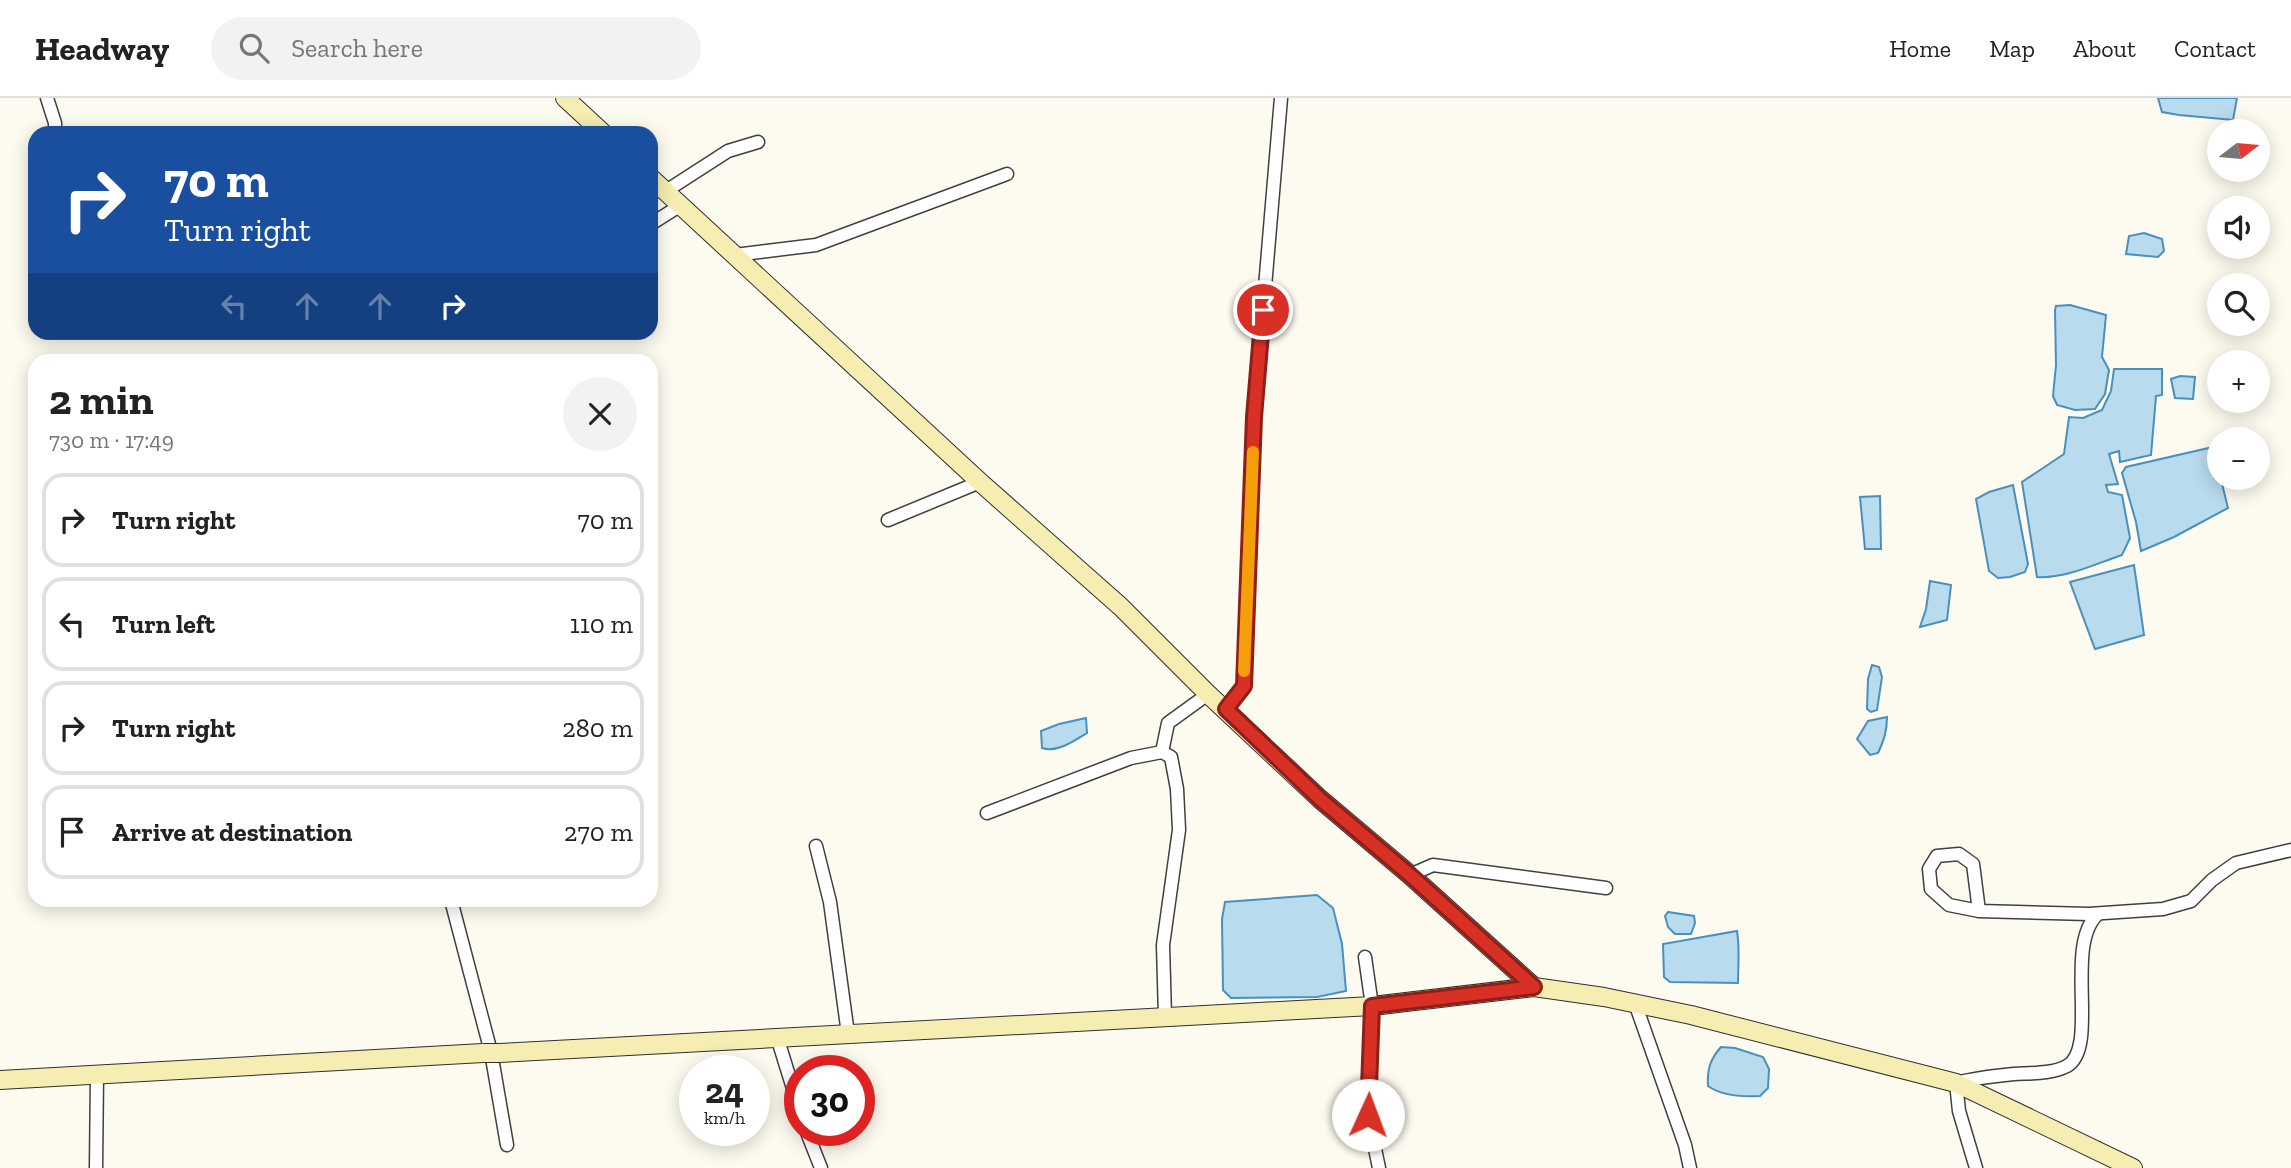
<!DOCTYPE html>
<meta charset="utf-8">
<style>
:root{--surface:#fff;--page:#f2f2f2;--text:#222;--muted:#767676;--line:#e0e0e0}
body{margin:0;font-family:"Zilla Slab",serif;background:var(--page);color:var(--text);height:100vh;display:flex;flex-direction:column;font-size:26px;white-space:nowrap}
*{box-sizing:border-box;margin:0}
p{font-size:23px;color:var(--muted)}
.icon{flex:none;width:38px;height:38px;fill:none;stroke:currentColor;stroke-width:2;stroke-linecap:round;stroke-linejoin:round}
.map{position:relative;flex:1;overflow:hidden}
.sheet{position:absolute;left:28px;top:256px;width:630px;height:553px;display:flex;flex-direction:column;background:var(--surface);border-radius:21px;box-shadow:0 4px 18px #0003}
.sheet>*{flex:none}
.hud{position:absolute;left:28px;top:28px;width:630px;height:214px;border-radius:21px;box-shadow:0 4px 18px #0003;background:#1a4fa0;color:#fff;overflow:hidden}
.needle{width:46px;rotate:74deg}
.fabs{position:absolute;left:2207px;top:21px;display:grid;gap:14px}
.fabs a{display:grid;place-items:center;width:63px;height:63px;border-radius:50%;background:var(--surface);box-shadow:0 4px 18px #0003;font-size:35px}
.speed{position:absolute;left:679px;top:957px;display:flex;gap:14px;font-size:35px;font-weight:700;text-align:center}
.speed>*{display:grid;place-content:center;width:91px;height:91px;border-radius:50%;background:var(--surface);box-shadow:0 4px 18px #0003;line-height:1}
.speed small{font-size:18px;font-weight:400}
.speed .limit{border:10px solid #d22;background:#fff;color:#111}
.pin{position:absolute;display:grid;place-items:center;width:60px;height:60px;color:#fff;margin:-30px;border:4px solid #fff;border-radius:50%;box-shadow:0 2px 7px #0007}
.me{position:absolute;width:77px;margin:-38px;rotate:2deg;stroke-linejoin:round;filter:drop-shadow(0 0 5px #0008)}
.turn{display:flex;align-items:center;gap:24px;height:147px;padding:0 21px;font-size:32px}
.turn .icon{width:91px;height:91px;stroke-width:2.5}
.turn b{display:block;font-size:49px;line-height:60px}
.lanes{display:flex;align-items:center;height:66px;padding:0 21px;background:#0003;justify-content:center;gap:35px;direction:ltr}
.lanes .off{opacity:.35}
.round{display:grid;place-items:center;flex:none;width:74px;height:74px;border-radius:37px;background:var(--page)}
.overview{display:flex;align-items:center;justify-content:space-between;height:119px;padding:0 21px}
h1{font-size:42px;font-weight:700;line-height:52px}
ul{padding:0;list-style:none}
li{display:flex;align-items:center;gap:21px;height:94px;margin:0 14px 10px;padding:0 7px;border:4px solid var(--line);border-radius:21px}
li div{flex:1}
li b{display:block;font-size:26px}
li em{font-style:normal}
header{display:flex;align-items:center;gap:42px;box-sizing:border-box;height:98px;padding:0 35px;background:var(--surface);border-bottom:2px solid var(--line)}
header strong{font-size:33px}
nav{display:flex;gap:38px;margin-inline-start:auto;font-size:24px}
.search{width:490px;height:63px;background:var(--page);display:flex;align-items:center;gap:18px;box-sizing:border-box;padding:0 24px;border-radius:38px;color:var(--muted);font-size:26px}
.map>svg:first-child{display:block}
.water{fill:#b9dbee;stroke:#4990bd;stroke-width:2}
.lines{fill:none;stroke-linecap:round;stroke-linejoin:round}
.street-casing{stroke:#404040;stroke-width:15}
.secondary-casing{stroke:#2f2f2f;stroke-width:20}
.street{stroke:#fff;stroke-width:12}
.secondary{stroke:#f5edb1;stroke-width:18}
.secondary-bridge-casing{stroke:#2f2f2f;stroke-width:20;stroke-linecap:butt}
.secondary-bridge{stroke:#f5edb1;stroke-width:18}
.route-casing{stroke:#8d1f18;stroke-width:18}
.route{stroke:#d93025;stroke-width:12}
.slow{stroke:#f59e0b;stroke-width:12}
</style>
<header>
<strong>Headway</strong>
<div class="search"><svg class="icon" aria-label="search" viewBox="0 0 24 24"><circle cx="10" cy="10" r="6"/><path d="M15 15l6 6"/></svg>Search here</div>
<nav><a>Home</a><a>Map</a><a>About</a><a>Contact</a></nav>
</header>
<div class="map">
<svg width="2291" height="1070" viewBox="0 0 2291 1070">
<rect width="100%" height="100%" fill="#fdfaef"/>
<g class="water">
<path d="M2158 0H2237L2233 22 2179 17 2162 14Z"/>
<path d="M2144 135 2162 141 2164 153 2158 159 2126 156 2129 138Z"/>
<path d="M2070 207 2106 217 2102 259 2109 272 2105 296 2095 311 2075 312 2057 307 2053 298 2056 267 2055 212 2056 208Z"/>
<path d="M2114 271H2162V297L2156 298 2151 357 2120 364 2119 353 2109 356 2118 386 2106 387 2108 394 2122 397 2130 440 2122 457C2095 466 2065 481 2037 479L2022 384 2064 356 2069 319 2083 320 2102 312 2111 293Z"/>
<path d="M2180 278 2195 279 2193 301 2175 300 2171 281Z"/>
<path d="M2213 349 2228 410 2174 439 2141 453 2136 424 2122 375 2126 369Z"/>
<path d="M2013 387 2028 466 2025 474 2010 479 1998 480 1989 473 1976 401 1989 394Z"/>
<path d="M1880 398 1881 451H1865L1860 399Z"/>
<path d="M2134 467 2144 537 2095 551 2070 484Z"/>
<path d="M1930 483 1951 487 1947 522 1920 529 1926 511Z"/>
<path d="M1872 567 1879 569 1882 579 1877 612 1871 614 1867 611 1868 581Z"/>
<path d="M1887 619C1887 633 1884 642 1878 655L1870 657 1857 641 1868 623Z"/>
<path d="M1086 620 1087 635C1074 643 1057 655 1042 650L1041 633 1059 626Z"/>
<path d="M1317 797 1333 810 1342 846 1346 893 1317 899 1231 900 1223 892 1222 821 1225 804Z"/>
<path d="M1668 814 1694 818 1695 825 1691 836H1675L1668 829 1665 818Z"/>
<path d="M1737 833C1740 850 1738 867 1738 885L1670 884 1664 879 1663 846Z"/>
<path d="M1721 949 1735 950 1763 959 1769 971 1768 990 1760 998C1743 999 1722 998 1708 988 1707 972 1710 961 1721 949Z"/>
</g>
<g class="lines">
<g class="street-casing">
<g id="street">
<path d="M47 0 55 25V35"/>
<path d="M666 93 728 53 758 44"/>
<path d="M651 126 681 107"/>
<path d="M735 157 816 147 1007 76"/>
<path d="M888 422 980 384"/>
<path d="M1226 611 1244 588 1254 319 1281 0"/>
<path d="M1162 654 1168 625 1208 596"/>
<path d="M987 715 1131 660 1162 654 1171 659 1177 691 1179 732 1163 847 1165 919"/>
<path d="M816 748 830 804 848 936"/>
<path d="M1410 777 1433 767 1606 790"/>
<path d="M451 802 491 954 507 1047"/>
<path d="M1979 813 1973 766 1959 756 1937 758 1929 771 1931 791 1949 807 1979 813 2089 816 2163 811 2191 803 2212 782 2236 765 2291 752"/>
<path d="M1365 859 1372 908 1368 1017 1379 1070"/>
<path d="M1635 905 1685 1047 1690 1070"/>
<path d="M777 939 800 1013"/>
<path d="M806 1032 821 1070"/>
<path d="M96 1070 97 976"/>
<path d="M1976 1070 1959 1013 1956 985C1975 980 1994 978 2014 976 2031 975 2052 976 2067 968 2100 949 2063 847 2098 816"/>
</g>
</g>
<g class="secondary-casing">
<g id="secondary">
<path d="M565 0 603 35"/>
<path d="M651 80 980 384 1121 509 1208 596 1320 701 1410 777 1534 889"/>
<path d="M499 955 1372 908 1534 889 1604 899 1691 917 1956 985 2133 1070"/>
<path d="M0 982 483 955"/>
</g>
</g>
<use href="#street" class="street"/>
<use href="#secondary" class="secondary"/>
<g class="secondary-bridge-casing">
<path id="secondary-bridge" d="M483 955H499"/>
</g>
<use href="#secondary-bridge" class="secondary-bridge"/>
</g>
<g class="lines">
<g class="route-casing">
<path id="route" d="M1263 212 1254 319 1244 588 1226 611 1320 701 1410 777 1534 889 1372 908 1368 1017"/>
</g>
<use href="#route" class="route"/>
<path class="slow" d="M1244 573 1253 354"/>
</g>
</svg>
<div class="fabs">
<a><svg class="needle" viewBox="-14 -14 28 28"><path d="M0-13l5 13h-10z" fill="#e53935"/><path d="M0 13l5-13h-10z" fill="#767676"/></svg></a>
<a><svg class="icon" aria-label="sound" viewBox="0 0 24 24"><path d="M4 9h4l5-4v14l-5-4H4zM17 9q2 3 0 6"/></svg></a>
<a><svg class="icon" aria-label="search" viewBox="0 0 24 24"><circle cx="10" cy="10" r="6"/><path d="M15 15l6 6"/></svg></a>
<a>+</a>
<a>−</a>
</div>
<div class="speed"><div>24<small>km/h</small></div><div class="limit">30</div></div>
<div class="pin" style="left:1263px;top:212px;background:#d93025"><svg class="icon" aria-label="arrive" viewBox="0 0 24 24"><path d="M6 21V4h12l-3 4 3 4H6"/></svg></div>
<svg class="me" style="left:1368px;top:1017px" viewBox="-20 -20 40 40"><circle r="19" fill="#fff"/><path d="M0-13L10 11 0 6-10 11z" fill="#d93025"/></svg>
<div class="hud">
<div class="turn"><svg class="icon" aria-label="right" viewBox="0 0 24 24"><path d="M7 20v-9h11M14 6l5 5-5 5"/></svg><div><b>70 m</b>Turn right</div></div>
<div class="lanes"><svg class="icon off" aria-label="left" viewBox="0 0 24 24"><path d="M17 20v-9H6M10 6l-5 5 5 5"/></svg><svg class="icon off" aria-label="ahead" viewBox="0 0 24 24"><path d="M12 20V5M6 11l6-6 6 6"/></svg><svg class="icon off" aria-label="ahead" viewBox="0 0 24 24"><path d="M12 20V5M6 11l6-6 6 6"/></svg><svg class="icon" aria-label="right" viewBox="0 0 24 24"><path d="M7 20v-9h11M14 6l5 5-5 5"/></svg></div>
</div>
<section class="sheet">
<div class="overview"><div><h1>2 min</h1><p>730 m · 17:49</p></div><a class="round"><svg class="icon" aria-label="close" viewBox="0 0 24 24"><path d="M6 6l12 12M18 6L6 18"/></svg></a></div>
<ul>
<li><svg class="icon" aria-label="right" viewBox="0 0 24 24"><path d="M7 20v-9h11M14 6l5 5-5 5"/></svg><div><b>Turn right</b></div><em>70 m</em></li>
<li><svg class="icon" aria-label="left" viewBox="0 0 24 24"><path d="M17 20v-9H6M10 6l-5 5 5 5"/></svg><div><b>Turn left</b></div><em>110 m</em></li>
<li><svg class="icon" aria-label="right" viewBox="0 0 24 24"><path d="M7 20v-9h11M14 6l5 5-5 5"/></svg><div><b>Turn right</b></div><em>280 m</em></li>
<li><svg class="icon" aria-label="arrive" viewBox="0 0 24 24"><path d="M6 21V4h12l-3 4 3 4H6"/></svg><div><b>Arrive at destination</b></div><em>270 m</em></li>
</ul>
</section>
</div>
